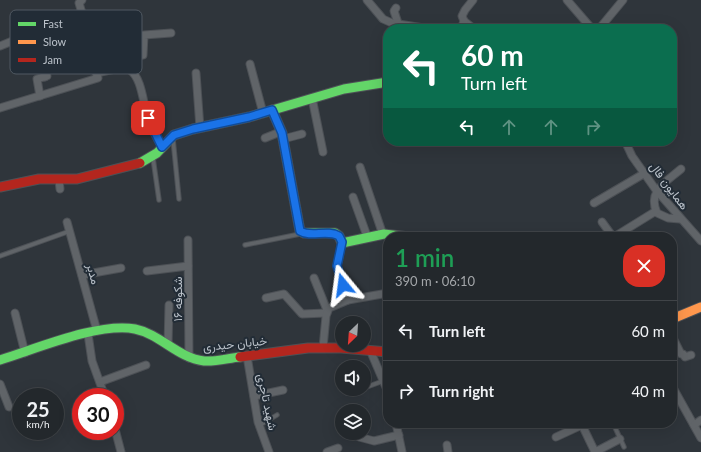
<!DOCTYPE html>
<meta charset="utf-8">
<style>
:root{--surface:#23282c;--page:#2f3438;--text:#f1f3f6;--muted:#a3a6a9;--line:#404448}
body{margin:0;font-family:Lato,Vazirmatn,sans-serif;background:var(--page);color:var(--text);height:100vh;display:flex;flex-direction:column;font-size:15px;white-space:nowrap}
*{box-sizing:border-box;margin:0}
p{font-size:13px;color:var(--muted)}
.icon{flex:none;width:22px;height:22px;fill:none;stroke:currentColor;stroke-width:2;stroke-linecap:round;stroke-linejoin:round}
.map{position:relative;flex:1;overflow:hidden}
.details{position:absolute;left:383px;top:232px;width:294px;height:196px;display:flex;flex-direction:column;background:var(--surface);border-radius:16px;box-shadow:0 4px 16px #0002,0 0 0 1px var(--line)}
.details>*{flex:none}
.hud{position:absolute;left:383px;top:24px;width:294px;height:122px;border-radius:16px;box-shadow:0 4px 16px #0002,0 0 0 1px var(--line);background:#0b6e4f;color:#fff;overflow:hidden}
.needle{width:26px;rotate:205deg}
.tools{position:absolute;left:335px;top:316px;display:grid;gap:8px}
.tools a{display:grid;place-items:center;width:36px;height:36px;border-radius:50%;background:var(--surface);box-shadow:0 4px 16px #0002,0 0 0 1px var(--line);font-size:20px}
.speed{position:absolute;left:12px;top:388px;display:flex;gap:8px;font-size:20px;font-weight:700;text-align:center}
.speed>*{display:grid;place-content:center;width:52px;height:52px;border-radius:50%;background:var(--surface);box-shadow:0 4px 16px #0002,0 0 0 1px var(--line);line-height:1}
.speed small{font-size:10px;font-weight:400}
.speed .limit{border:6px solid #d22;background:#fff;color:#111}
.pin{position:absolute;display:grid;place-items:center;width:34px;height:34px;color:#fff;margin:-17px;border-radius:8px;box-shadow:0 2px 6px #0006}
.me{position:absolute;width:44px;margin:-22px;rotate:344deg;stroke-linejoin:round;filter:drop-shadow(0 0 3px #0008)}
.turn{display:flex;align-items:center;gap:14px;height:84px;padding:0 12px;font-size:18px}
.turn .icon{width:52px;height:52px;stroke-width:2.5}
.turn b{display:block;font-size:28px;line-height:34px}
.lanes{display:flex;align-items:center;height:38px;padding:0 12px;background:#0003;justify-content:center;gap:20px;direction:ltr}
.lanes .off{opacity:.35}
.round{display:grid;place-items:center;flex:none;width:42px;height:42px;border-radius:16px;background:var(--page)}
.head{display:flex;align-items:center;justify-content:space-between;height:68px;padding:0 12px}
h1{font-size:24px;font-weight:600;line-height:30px;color:#1e9e55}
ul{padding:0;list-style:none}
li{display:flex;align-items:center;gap:12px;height:60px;padding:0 12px;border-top:1px solid var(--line)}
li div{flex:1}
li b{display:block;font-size:15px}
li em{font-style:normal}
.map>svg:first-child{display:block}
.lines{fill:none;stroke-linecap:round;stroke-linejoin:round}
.lane-casing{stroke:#4d5156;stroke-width:5.5}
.street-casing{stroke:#4d5156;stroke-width:9}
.fast-casing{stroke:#4d5156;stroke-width:11}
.slow-casing{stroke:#4d5156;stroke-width:11}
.jam-casing{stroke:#4d5156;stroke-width:11}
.lane{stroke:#606468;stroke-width:3.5}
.street{stroke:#606468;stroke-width:7}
.fast{stroke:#63d668;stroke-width:9}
.slow{stroke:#ff974d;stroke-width:9}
.jam{stroke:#b3261e;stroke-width:9}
.route-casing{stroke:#114b97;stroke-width:10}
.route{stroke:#1a73e8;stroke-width:7}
.labels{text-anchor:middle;stroke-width:4;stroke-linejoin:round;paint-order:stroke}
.street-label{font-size:12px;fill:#bbc2ca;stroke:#222c36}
.key{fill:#222c36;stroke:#505962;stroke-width:1}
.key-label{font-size:11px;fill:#bbc2ca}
</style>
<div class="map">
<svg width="701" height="452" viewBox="0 0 701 452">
<rect width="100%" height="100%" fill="#2f353b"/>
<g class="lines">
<g class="lane-casing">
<g id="lane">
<path d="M173 139 179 199"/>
<path d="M153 158 159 200"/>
<path d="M245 245 300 234"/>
<path d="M0 256 70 231"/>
<path d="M364 388 383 381"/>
<path d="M347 393 360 389"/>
<path d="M613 423 624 447"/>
<path d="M260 425 277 415"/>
</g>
</g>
<g class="street-casing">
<g id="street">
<path d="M367 0 383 19 392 23 430 29"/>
<path d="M567 0 592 29"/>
<path d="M396 8 394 11 398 23"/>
<path d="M464 21 474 29"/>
<path d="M87 27 126 20"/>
<path d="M461 29 464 21 462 16 465 10 473 0"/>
<path d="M599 29 623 0"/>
<path d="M0 46 32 33 45 77"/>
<path d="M250 64 263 113"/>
<path d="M96 73 129 66"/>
<path d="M196 73 200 128"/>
<path d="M40 96 37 79 47 76"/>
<path d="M312 98 323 152"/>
<path d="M0 108 98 78 90 56 92 49 90 40 79 3 82 0"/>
<path d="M265 138 280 132"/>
<path d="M283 139 302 134"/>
<path d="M625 141 632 156 656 190 701 241"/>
<path d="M162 147C157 138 151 129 148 118 143 104 142 78 130 70L128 57 143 55 144 35 171 33"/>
<path d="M360 167 382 232"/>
<path d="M59 180 60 189"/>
<path d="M353 197 367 236"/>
<path d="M594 203 645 173"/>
<path d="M680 219 668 218 657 213C647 191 666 182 681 169"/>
<path d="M67 222 97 331"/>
<path d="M602 222 613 237"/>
<path d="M614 237 656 211"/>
<path d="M188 240 189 358"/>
<path d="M342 243 337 266 348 300"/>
<path d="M147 271 188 266"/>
<path d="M82 275 121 268"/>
<path d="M314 278 327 310"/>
<path d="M266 298 284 294 302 314 326 313"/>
<path d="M15 313 25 353"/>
<path d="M88 334 92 361 105 397"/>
<path d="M672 336 681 354H683L685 357 691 355"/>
<path d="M168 345 169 305"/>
<path d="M323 348 326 316 329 308 348 300 388 293"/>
<path d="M370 350 388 392"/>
<path d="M247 356 258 422 269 452"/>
<path d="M100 382 146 365"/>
<path d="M0 384 9 407"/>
<path d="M672 386 701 438"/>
<path d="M254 396 283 390"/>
<path d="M396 423 402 452"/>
<path d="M694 425 701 420"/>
<path d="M115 429 121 452"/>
<path d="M359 437 374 441 399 435"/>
<path d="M556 437 582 425 595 452 620 439"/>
<path d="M447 445 448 452"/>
<path d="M327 452 338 448"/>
</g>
</g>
<g class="fast-casing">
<g id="fast">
<path d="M272 110 282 133 300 231 304 233H335L339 236 342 243 384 234 409 237"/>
<path d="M140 163 157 153 174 135 193 129 249 117 344 89 388 82"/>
<path d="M0 360C36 349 99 322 135 329 160 334 178 358 204 361 215 362 229 358 240 357"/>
</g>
</g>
<g class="slow-casing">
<path id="slow" d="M672 319 701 307"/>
</g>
<g class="jam-casing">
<g id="jam">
<path d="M0 187 39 179H77L140 163"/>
<path d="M240 357 308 348H341L388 352"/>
</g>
</g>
<use href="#lane" class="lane"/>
<use href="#street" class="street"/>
<use href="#fast" class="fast"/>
<use href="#slow" class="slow"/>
<use href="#jam" class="jam"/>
</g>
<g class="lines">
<g class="route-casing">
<path id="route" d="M148 118 162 147 174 135 193 129 249 117 272 110 282 133 300 231C311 238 327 229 339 236L342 242 337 266 343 285"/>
</g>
<use href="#route" class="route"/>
</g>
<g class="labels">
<g class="street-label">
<text transform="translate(669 186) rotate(53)" y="4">همایون فال</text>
<text transform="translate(93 274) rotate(75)" y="4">مدبر</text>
<text transform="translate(178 299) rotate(-90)" y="4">شکوفه ۱۶</text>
<text transform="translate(235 344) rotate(-6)" y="4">خیابان حیدری</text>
<text transform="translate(267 402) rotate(78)" y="4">شهید تاجری</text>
</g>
</g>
<rect x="10" y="10" width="132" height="64" rx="6" class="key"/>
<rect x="18" y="22" width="18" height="4" fill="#63d668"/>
<rect x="18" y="40" width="18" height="4" fill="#ff974d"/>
<rect x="18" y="58" width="18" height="4" fill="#b3261e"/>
<g class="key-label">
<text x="43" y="28">Fast</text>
<text x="43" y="46">Slow</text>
<text x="43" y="64">Jam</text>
</g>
</svg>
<div class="tools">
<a><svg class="needle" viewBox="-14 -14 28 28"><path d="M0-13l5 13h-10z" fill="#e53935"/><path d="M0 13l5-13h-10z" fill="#a3a6a9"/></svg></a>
<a><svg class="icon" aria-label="sound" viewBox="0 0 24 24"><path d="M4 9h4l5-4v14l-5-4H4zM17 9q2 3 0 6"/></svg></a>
<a><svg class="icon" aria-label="layers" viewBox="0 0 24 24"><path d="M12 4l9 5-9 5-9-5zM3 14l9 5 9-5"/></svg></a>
</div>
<div class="speed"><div>25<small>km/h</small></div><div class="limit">30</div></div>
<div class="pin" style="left:148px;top:118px;background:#d93025"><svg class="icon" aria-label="arrive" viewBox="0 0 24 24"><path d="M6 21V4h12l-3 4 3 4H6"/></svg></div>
<svg class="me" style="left:343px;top:285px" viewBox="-20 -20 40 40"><path d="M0-17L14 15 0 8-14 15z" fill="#1a73e8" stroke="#fff" stroke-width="4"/></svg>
<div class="hud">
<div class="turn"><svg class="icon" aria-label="left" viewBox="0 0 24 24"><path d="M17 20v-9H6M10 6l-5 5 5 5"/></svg><div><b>60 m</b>Turn left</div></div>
<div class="lanes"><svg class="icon" aria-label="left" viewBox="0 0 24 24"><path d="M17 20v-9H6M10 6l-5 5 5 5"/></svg><svg class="icon off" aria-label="ahead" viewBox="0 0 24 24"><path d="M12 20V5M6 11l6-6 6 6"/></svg><svg class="icon off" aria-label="ahead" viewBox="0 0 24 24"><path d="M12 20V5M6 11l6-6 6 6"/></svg><svg class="icon off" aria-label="right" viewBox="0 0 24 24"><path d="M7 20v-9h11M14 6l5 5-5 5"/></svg></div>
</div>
<section class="details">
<div class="head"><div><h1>1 min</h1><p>390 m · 06:10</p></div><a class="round" style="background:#d93025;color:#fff"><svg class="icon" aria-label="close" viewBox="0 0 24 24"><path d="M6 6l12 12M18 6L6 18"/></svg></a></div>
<ul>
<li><svg class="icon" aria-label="left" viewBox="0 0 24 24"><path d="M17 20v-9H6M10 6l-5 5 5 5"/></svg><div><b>Turn left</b></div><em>60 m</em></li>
<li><svg class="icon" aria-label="right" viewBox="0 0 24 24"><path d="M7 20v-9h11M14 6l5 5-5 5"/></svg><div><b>Turn right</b></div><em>40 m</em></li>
</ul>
</section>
</div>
